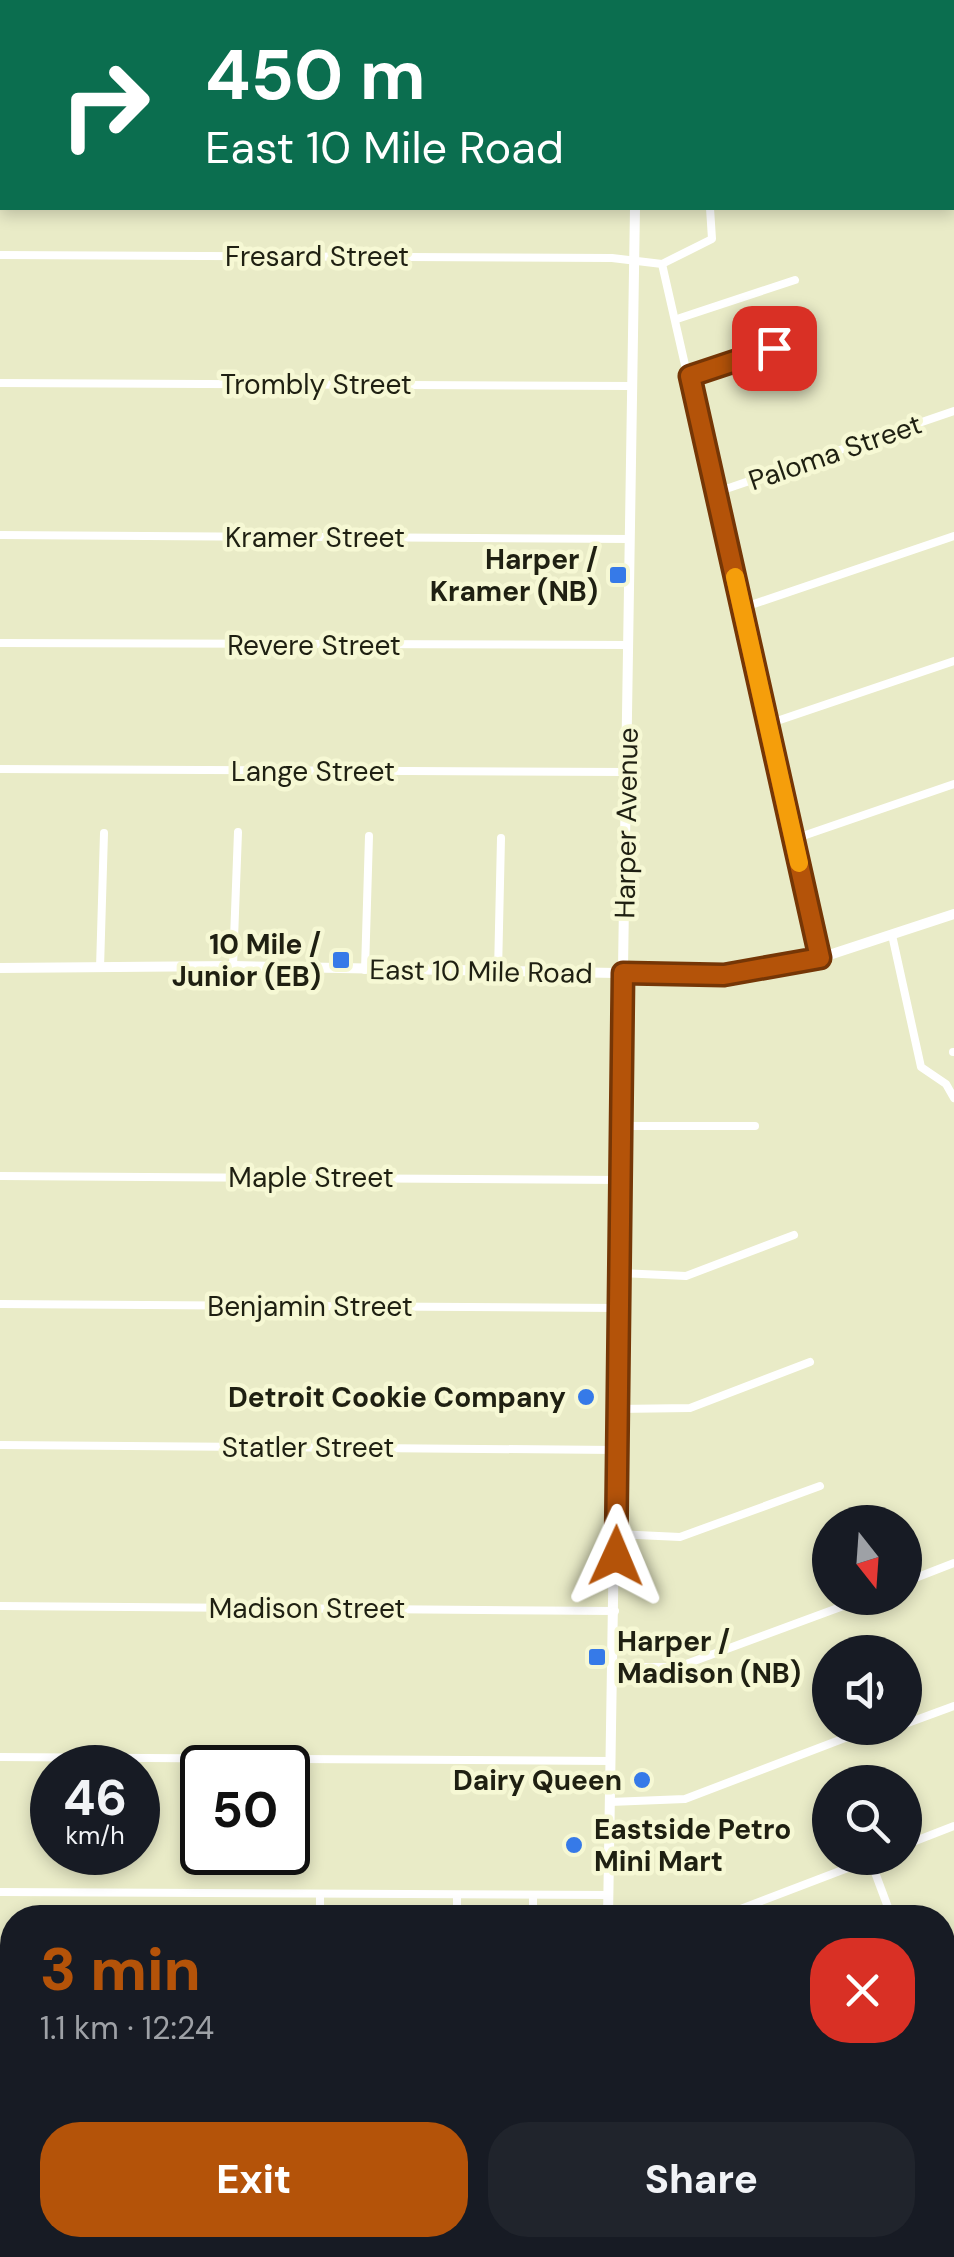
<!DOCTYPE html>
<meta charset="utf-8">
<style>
:root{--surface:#171b24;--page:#20242c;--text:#f1f3f6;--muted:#9ea1a6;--accent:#b45309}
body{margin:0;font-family:"DM Sans",sans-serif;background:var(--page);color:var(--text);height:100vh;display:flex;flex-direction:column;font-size:38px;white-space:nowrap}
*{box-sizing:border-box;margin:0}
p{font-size:32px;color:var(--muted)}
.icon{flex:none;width:55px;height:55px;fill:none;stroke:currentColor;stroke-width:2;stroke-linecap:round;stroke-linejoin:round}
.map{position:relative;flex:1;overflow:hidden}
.sheet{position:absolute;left:0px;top:1905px;width:955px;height:352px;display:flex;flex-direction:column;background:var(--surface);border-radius:40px 40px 0 0;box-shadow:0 5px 15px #0003}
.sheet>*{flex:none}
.guide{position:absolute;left:0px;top:0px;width:955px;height:210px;box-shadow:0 5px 15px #0003;background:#0b6e4f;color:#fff;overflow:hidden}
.needle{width:65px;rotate:163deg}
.fabs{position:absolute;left:812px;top:1505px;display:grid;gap:20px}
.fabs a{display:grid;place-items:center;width:110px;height:110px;border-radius:50%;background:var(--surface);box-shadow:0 5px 15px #0003;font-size:50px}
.speed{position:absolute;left:30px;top:1745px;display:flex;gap:20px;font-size:50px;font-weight:700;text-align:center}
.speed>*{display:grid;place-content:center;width:130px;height:130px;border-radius:50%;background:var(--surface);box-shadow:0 5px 15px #0003;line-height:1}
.speed small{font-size:25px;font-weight:400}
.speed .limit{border:5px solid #111;border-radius:15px;background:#fff;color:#111}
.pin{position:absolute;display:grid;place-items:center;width:85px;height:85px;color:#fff;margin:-42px;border-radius:20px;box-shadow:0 5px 15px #0006}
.me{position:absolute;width:110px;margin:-55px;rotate:1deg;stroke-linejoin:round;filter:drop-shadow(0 0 8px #0008)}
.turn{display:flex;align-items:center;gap:35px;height:210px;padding:0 40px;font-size:45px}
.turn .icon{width:130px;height:130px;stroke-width:2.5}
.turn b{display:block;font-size:70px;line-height:85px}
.round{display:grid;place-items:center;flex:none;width:105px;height:105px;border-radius:40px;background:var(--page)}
.overview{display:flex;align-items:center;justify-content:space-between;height:170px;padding:0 40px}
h1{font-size:60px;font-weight:800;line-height:75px;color:var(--accent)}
.cta{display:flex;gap:20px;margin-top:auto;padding:20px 40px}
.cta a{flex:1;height:115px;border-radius:40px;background:var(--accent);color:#fff;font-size:40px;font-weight:800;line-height:115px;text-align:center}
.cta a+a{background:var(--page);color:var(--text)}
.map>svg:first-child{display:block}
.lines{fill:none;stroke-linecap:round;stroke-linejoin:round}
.street{stroke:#fff;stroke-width:8}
.secondary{stroke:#fff;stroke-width:10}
.route-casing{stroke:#753606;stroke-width:25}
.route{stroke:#b45309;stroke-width:18}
.slow{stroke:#f59e0b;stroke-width:18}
.poi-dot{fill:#367ae8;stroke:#f6f8d4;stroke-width:4}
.labels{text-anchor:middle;stroke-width:9;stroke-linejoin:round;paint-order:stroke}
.street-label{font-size:28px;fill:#1f2012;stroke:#f6f8d4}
.poi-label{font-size:28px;font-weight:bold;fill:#1f2012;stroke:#f6f8d4;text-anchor:end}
</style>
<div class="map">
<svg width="954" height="2257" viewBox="0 0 954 2257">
<rect width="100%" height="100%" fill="#e9ebc7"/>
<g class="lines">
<g class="street">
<path d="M0 94H2"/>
<path d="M0 255 612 258 662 264 820 958"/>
<path d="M662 264 712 239 710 208"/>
<path d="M677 319 795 280"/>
<path d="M690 376 811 336"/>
<path d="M0 383 632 386"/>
<path d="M717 492 954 411"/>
<path d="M0 535 630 539"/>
<path d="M742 608 954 536"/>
<path d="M0 643 628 645"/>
<path d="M768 724 954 661"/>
<path d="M0 769 627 772"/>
<path d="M794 839 954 784"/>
<path d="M892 935 921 1067 946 1084 954 1098"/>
<path d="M233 966 238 832"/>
<path d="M100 968 104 833"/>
<path d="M365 970 369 836"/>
<path d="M498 972 501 838"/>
<path d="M953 1052H954"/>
<path d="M623 1126H755"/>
<path d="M0 1176 622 1180"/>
<path d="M620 1273 686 1276 794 1235"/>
<path d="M0 1304 619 1308"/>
<path d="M617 1409 690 1408 810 1362"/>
<path d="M0 1445 616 1450"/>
<path d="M616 1534 680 1537 820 1486"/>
<path d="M905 1582 954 1563"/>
<path d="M0 1606 615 1611"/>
<path d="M614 1667H678L865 1598"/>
<path d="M905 1724 954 1706"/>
<path d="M0 1757 611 1761"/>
<path d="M610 1802 685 1799 858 1733 891 1728"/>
<path d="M905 1845 954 1826"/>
<path d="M870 1859 892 1918"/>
<path d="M0 1892 608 1895"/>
<path d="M457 1895V1918"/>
<path d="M533 1895V1918"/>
<path d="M320 1918V1894"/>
<path d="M717 1918 874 1858"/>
<path d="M942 1959 954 1955"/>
<path d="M0 2066H12"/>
<path d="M942 2094 954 2090"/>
<path d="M942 2107 954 2139"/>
<path d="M0 2176H12"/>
<path d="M942 2230 954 2226"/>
<path d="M472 2257 477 2245"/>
<path d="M872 2257 904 2245"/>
</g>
<g class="secondary">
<path d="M921 0V2"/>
<path d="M638 2V0"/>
<path d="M952 95 954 99"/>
<path d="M0 968 233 966 724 975 820 958 954 914"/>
<path d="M608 1918 635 208"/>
<path d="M602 2257 603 2245"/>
</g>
</g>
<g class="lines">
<g class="route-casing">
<path id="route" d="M616 1556 623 973 724 975 820 958 690 376 774 348"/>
</g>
<use href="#route" class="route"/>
<path class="slow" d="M735 577 799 863"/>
</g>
<g class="poi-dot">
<rect x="608" y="565" width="20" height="20" rx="5"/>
<rect x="331" y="950" width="20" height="20" rx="5"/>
<circle cx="586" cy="1397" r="10"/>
<rect x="587" y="1647" width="20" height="20" rx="5"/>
<circle cx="642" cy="1780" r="10"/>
<circle cx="574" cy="1845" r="10"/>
</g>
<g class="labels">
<g class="street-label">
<text x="317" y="266">Fresard Street</text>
<text x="316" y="394">Trombly Street</text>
<text transform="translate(835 452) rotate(-19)" y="10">Paloma Street</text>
<text x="315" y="547">Kramer Street</text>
<text x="314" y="655">Revere Street</text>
<text x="313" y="781">Lange Street</text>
<text transform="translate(626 823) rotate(-89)" y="10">Harper Avenue</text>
<text transform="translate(481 971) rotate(1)" y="10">East 10 Mile Road</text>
<text x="311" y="1187">Maple Street</text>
<text x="310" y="1316">Benjamin Street</text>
<text x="308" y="1457">Statler Street</text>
<text x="307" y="1618">Madison Street</text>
</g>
<g class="poi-label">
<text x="598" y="569">Harper /<tspan x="598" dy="32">Kramer (NB)</tspan></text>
<text x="321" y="954">10 Mile /<tspan x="321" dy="32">Junior (EB)</tspan></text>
<text x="566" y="1407">Detroit Cookie Company</text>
<text x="617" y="1651" text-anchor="start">Harper /<tspan x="617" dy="32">Madison (NB)</tspan></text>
<text x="622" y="1790">Dairy Queen</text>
<text x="594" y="1839" text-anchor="start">Eastside Petro<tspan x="594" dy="32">Mini Mart</tspan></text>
</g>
</g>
</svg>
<div class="fabs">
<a><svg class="needle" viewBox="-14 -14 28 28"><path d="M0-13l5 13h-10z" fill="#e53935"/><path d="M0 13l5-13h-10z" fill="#9ea1a6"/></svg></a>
<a><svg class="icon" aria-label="sound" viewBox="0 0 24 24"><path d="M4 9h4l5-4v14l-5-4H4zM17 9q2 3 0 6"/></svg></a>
<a><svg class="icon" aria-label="search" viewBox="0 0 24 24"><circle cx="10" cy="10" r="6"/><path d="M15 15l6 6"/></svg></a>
</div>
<div class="speed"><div>46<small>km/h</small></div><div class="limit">50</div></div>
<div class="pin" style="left:774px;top:348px;background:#d93025"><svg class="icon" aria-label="arrive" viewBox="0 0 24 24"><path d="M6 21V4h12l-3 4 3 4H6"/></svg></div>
<svg class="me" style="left:616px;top:1556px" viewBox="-20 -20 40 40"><path d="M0-17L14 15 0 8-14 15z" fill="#b45309" stroke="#fff" stroke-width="4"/></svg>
<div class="guide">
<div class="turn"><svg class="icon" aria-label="right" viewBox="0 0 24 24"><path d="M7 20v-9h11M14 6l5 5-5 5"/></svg><div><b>450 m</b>East 10 Mile Road</div></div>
</div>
<section class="sheet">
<div class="overview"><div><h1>3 min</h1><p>1.1 km · 12:24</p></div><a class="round" style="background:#d93025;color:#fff"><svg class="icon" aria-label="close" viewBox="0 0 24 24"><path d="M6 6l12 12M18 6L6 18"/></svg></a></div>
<div class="cta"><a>Exit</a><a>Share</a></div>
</section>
</div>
